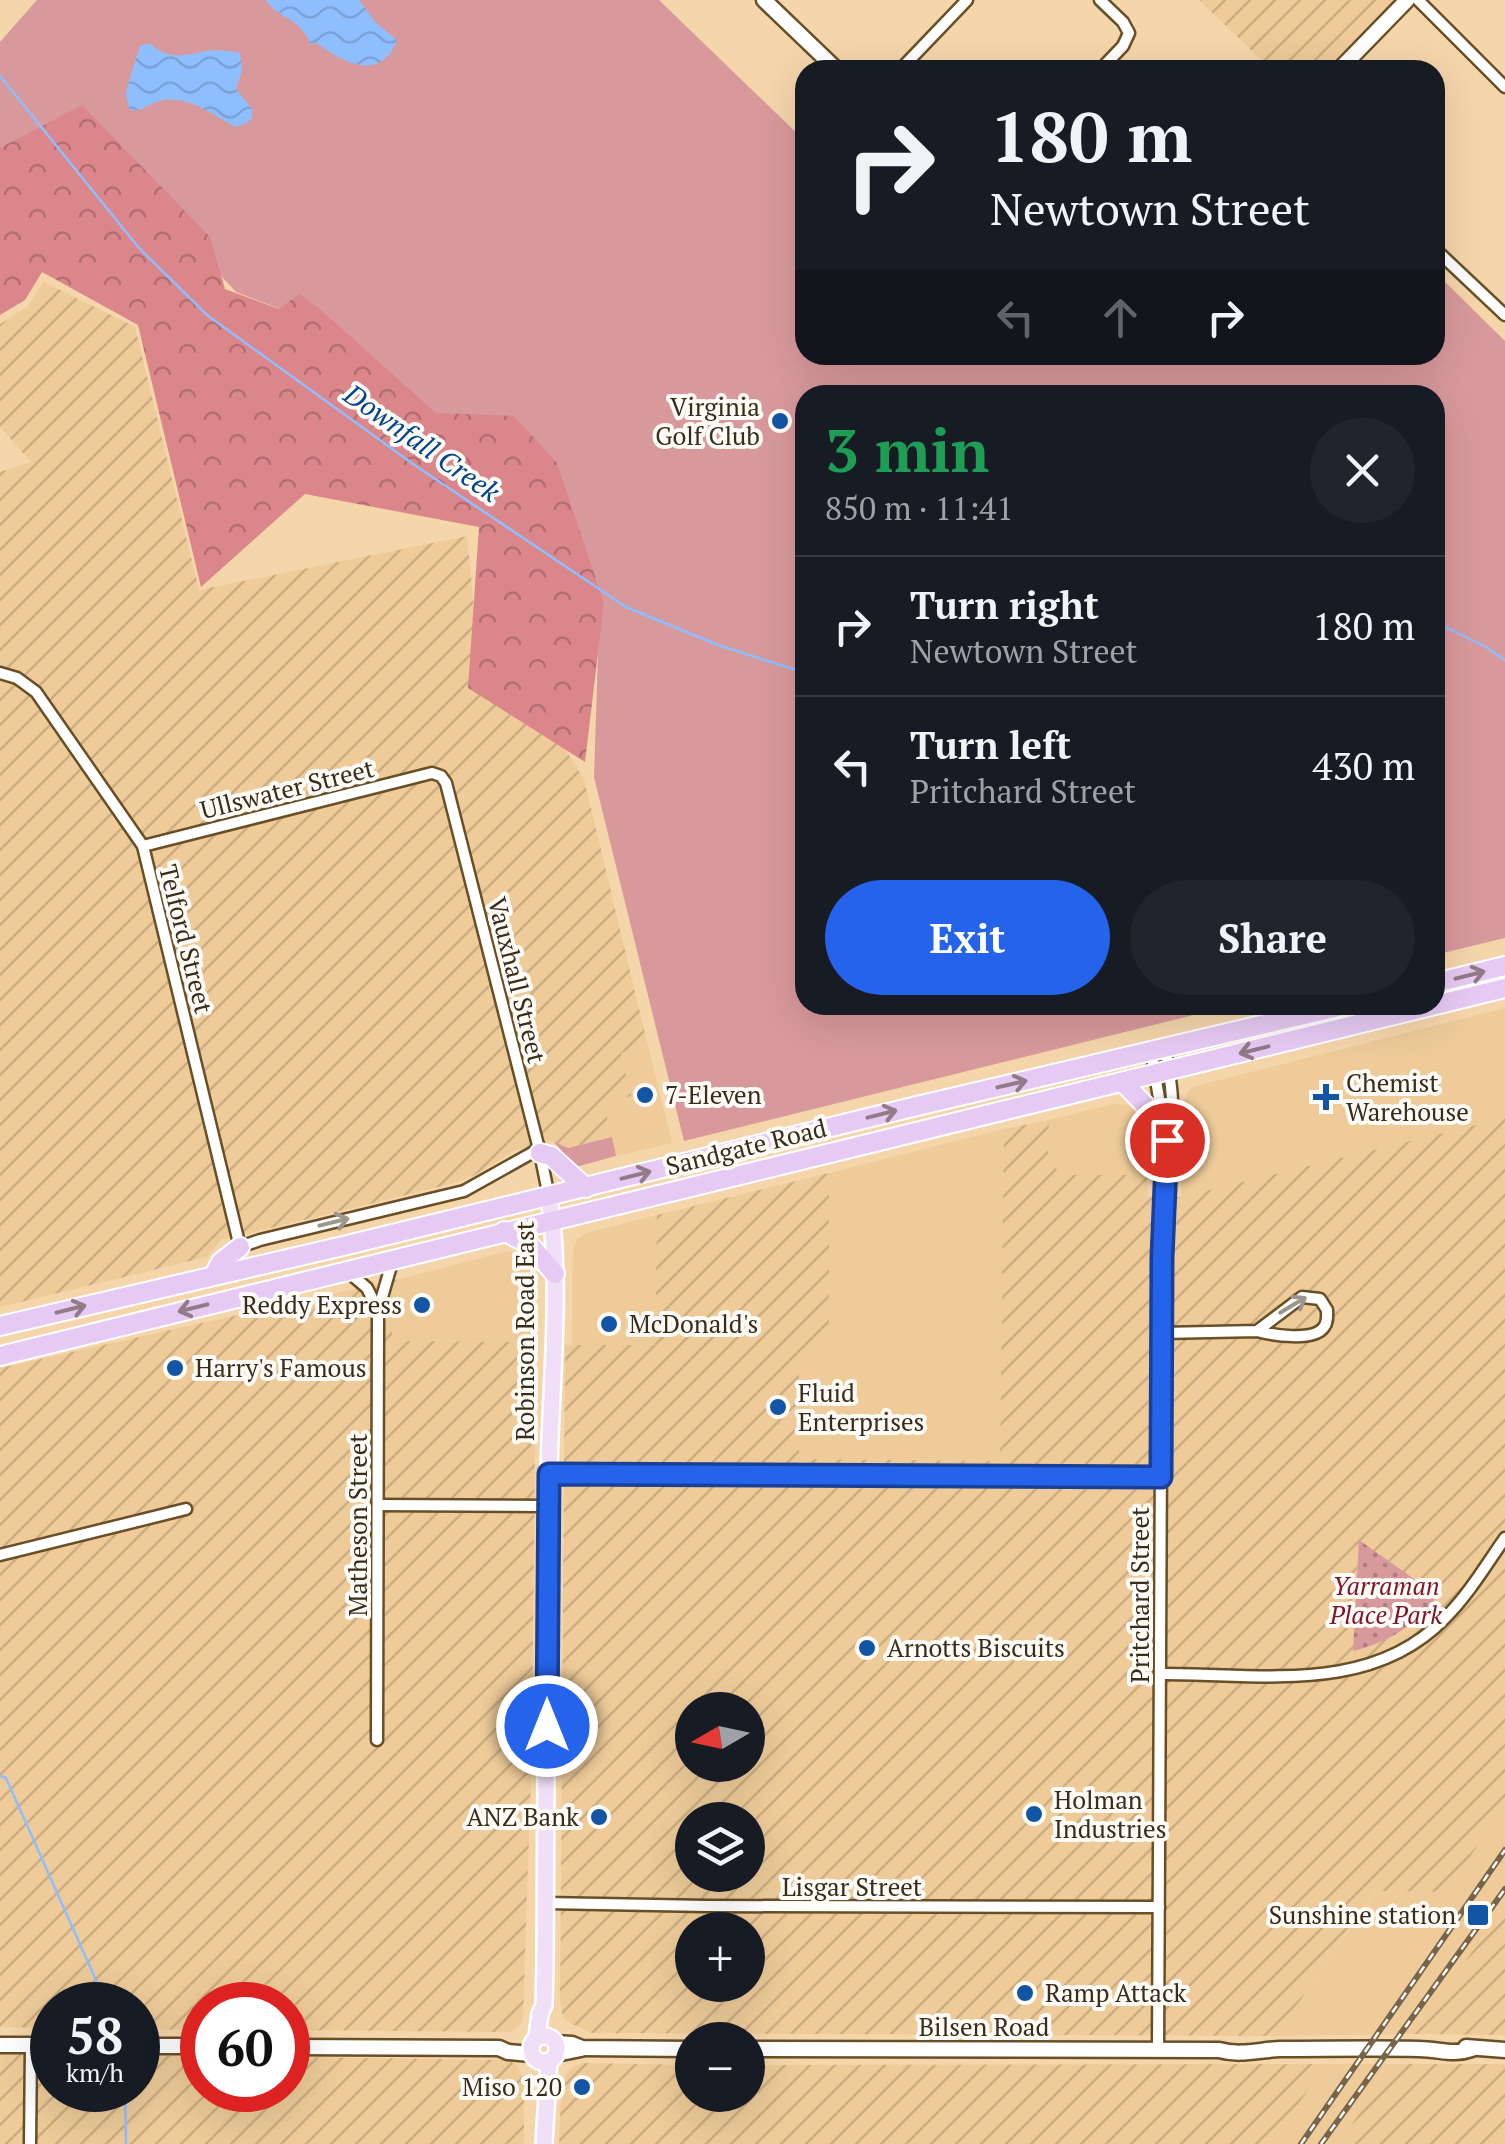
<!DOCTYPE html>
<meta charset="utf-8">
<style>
:root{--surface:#171b24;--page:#20242c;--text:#f1f3f6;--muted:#9ea1a6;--line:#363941;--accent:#2563eb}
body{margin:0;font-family:"PT Serif",serif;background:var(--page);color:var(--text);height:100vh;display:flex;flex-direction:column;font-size:38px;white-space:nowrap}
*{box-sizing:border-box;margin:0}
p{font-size:32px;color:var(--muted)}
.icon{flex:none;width:55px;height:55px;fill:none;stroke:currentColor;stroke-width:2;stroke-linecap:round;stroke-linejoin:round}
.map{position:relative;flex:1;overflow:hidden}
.panel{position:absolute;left:795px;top:385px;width:650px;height:630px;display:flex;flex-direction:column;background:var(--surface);border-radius:30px;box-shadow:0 10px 40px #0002}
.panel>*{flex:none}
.guide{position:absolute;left:795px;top:60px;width:650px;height:305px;border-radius:30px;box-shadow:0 10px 40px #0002;background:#171b24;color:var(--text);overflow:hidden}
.needle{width:65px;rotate:261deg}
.tools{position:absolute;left:675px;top:1692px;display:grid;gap:20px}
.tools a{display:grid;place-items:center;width:90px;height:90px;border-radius:50%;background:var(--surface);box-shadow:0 10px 40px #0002;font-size:50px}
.speed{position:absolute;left:30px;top:1982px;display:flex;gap:20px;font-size:50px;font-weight:700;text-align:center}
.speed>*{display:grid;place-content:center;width:130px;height:130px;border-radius:50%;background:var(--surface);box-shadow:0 10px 40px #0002;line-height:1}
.speed small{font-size:25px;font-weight:400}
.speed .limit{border:15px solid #d22;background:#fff;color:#111}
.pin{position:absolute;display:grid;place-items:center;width:85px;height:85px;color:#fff;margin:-42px;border:5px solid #fff;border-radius:50%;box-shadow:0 2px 10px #0007}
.me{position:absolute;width:110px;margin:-55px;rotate:0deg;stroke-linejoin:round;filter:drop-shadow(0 0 8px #0008)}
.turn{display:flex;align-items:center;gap:35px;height:210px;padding:0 30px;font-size:45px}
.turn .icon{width:130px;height:130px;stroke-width:2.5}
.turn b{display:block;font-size:70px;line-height:85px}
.lanes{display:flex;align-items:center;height:95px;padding:0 30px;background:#0003;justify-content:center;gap:50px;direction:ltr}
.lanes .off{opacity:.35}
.round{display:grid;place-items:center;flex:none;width:105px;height:105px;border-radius:52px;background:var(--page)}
.summary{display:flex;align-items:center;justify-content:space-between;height:170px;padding:0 30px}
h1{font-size:60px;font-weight:600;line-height:75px;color:#1e9e55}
.button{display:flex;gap:20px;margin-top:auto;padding:20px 30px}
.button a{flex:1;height:115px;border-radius:60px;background:var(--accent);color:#fff;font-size:40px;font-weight:600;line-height:115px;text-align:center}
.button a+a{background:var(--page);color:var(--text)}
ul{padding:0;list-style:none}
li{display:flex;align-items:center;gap:30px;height:140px;padding:0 30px;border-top:2px solid var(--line)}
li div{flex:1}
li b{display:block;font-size:38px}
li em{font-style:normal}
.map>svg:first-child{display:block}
.built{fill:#eecb99}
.industrial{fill:url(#industrial-furrows);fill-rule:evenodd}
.grass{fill:#d8999c}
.forest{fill:url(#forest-crowns)}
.park{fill:url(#park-dots)}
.water{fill:url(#water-waves)}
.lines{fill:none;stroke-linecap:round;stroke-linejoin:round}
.stream{stroke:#8fbefe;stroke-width:2.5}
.street-casing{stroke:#694f26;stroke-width:15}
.secondary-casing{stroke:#694f26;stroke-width:19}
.primary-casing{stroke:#fff;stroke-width:20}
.highway-casing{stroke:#fff;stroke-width:22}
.street{stroke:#fff;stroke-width:10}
.secondary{stroke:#fff;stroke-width:14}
.primary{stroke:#f1dff8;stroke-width:15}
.highway{stroke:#e7caf3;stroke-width:18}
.rail-casing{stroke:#76644b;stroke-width:6}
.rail{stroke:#fffcf8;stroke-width:2.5;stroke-dasharray:8;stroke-linecap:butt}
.oneway{stroke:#907b87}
.oneway2{stroke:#9c968d}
.route-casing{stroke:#184099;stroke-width:25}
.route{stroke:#2563eb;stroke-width:18}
.poi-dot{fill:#1355a5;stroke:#fffcf8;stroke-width:4}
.labels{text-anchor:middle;stroke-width:8;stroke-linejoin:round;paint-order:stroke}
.poi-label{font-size:25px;fill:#382c1b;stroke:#fffcf8;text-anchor:start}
.street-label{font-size:25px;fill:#382c1b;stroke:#fffcf8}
.park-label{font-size:25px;font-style:italic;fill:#7c172a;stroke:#fffcf8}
.water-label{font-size:28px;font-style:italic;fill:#03458d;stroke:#fffcf8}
</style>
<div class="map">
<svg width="1505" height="2144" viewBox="0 0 1505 2144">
<defs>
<pattern id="industrial-furrows" width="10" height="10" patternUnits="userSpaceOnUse" patternTransform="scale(2.5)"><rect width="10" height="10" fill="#eecb99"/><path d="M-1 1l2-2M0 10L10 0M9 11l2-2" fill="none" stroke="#cdae83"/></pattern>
<pattern id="forest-crowns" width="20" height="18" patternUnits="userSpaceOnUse" patternTransform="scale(2.5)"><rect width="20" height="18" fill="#db868b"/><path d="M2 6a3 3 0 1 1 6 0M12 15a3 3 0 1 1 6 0" fill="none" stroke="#b36e71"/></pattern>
<pattern id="park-dots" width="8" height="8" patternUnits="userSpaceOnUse" patternTransform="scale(2.5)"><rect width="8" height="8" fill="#d8999c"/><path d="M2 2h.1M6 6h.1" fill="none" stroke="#b07d7e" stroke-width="1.8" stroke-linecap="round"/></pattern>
<pattern id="water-waves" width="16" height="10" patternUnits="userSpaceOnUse" patternTransform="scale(2.5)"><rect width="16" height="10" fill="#8fbefe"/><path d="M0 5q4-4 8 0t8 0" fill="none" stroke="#7ca3d9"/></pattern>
</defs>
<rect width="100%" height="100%" fill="#f5d6ab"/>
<g class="built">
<path d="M1505 1008V1118L1181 1197 1183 1107 1188 1091 1192 1087Z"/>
<path d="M648 1046 672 1143 616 1156 603 1102 631 1095 621 1053Z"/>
<path d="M1113 1104 1130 1105 1140 1112 1146 1126 1147 1175H1062L1048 1160 1049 1120Z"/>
<path d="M1004 1129 1001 1461 799 1459V1371L814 1347 829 1331V1173Z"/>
<path d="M657 1215 656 1345H572L573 1251 577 1239 587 1233Z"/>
<path d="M509 1251 521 1253 531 1262 537 1285 536 1342 391 1341 392 1293 400 1279Z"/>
<path d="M1505 1807V1905L1414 2034 1276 2036 1376 1891 1445 1892Z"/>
<path d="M1326 2064H1394L1338 2144H1271Z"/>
</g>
<g class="industrial">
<path d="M1199 0H1395L1327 70H1272Z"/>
<path d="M44 282 135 327 199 590 467 536 478 648 546 719 584 779 648 1046 621 1053 631 1096 603 1102 612 1137 568 1148 553 1141 516 1150 473 1176 451 1184 221 1240 207 1257 0 1307V472L31 462 0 427V324L27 307Z"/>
<path d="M1505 1118V1807L1445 1892 1375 1891 1276 2036 592 2033 570 2023 563 2018 560 2001 565 1345H655L657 1215 829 1173V1331L814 1347 799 1371V1459L1000 1461 1004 1129 1049 1120 1048 1160 1062 1175H1147L1148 1196 1181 1197ZM692 1710H748V1765H692ZM692 1820H748V1875H692ZM692 1930H748V1985H692Z"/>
<path d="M400 1279 392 1293V1341L536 1342 532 1745 523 2017 520 2025 515 2030 508 2032 288 2030V2005H202V2030L138 2029V2005H52V2028L0 2027V1368Z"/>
<path d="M1505 1905V2035L1414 2034Z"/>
<path d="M0 2053 52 2054V2090H138V2055L202 2056V2090H288V2057L508 2060 518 2066 524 2081V2144H0Z"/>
<path d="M583 2063 692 2065V2095H748V2065L1326 2064 1271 2144H559L561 2097 566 2073 574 2066Z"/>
<path d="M1394 2064H1505V2144H1338Z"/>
</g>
<g class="grass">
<path d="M37 0H659L805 141V355H1435V272L1505 341V938L1435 955V395H805V1005H1234L684 1141 594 777 600 594 411 430 334 330 236 292 96 141 0 293V42Z"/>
<path d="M612 1137 616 1156 576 1167 553 1141 568 1148Z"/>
</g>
<path class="forest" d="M82 105 210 237 225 289 279 309 299 294 321 310 436 413 514 416 557 463 604 603 585 762 468 688 479 527 305 494 201 587 138 325 42 272 25 300 0 315V148Z"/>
<path class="park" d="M1359 1540 1438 1596C1416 1625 1387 1643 1353 1651Z"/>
<g class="water">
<path d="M266 0H359L376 23 397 40C381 82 344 64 317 43L312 45C308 40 306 34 302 30 292 17 275 15 266 0Z"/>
<path d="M151 44C169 61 185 55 207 51 217 49 230 51 240 53L242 70 236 89 252 109V118L245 124 235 127C213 114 185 94 160 101 148 104 142 112 130 110 129 108 126 96 126 94 127 87 138 51 141 45Z"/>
</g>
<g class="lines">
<g class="stream">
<path d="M0 76 139 248 207 315 413 464 626 607 718 645 805 673"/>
<path d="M1435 622 1486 647 1505 660"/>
<path d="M0 1776 6 1778 107 2005"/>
<path d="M125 2090 126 2144"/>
</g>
<g class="street-casing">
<g id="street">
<path d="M1418 0 1505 87"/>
<path d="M900 70 967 0"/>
<path d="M1100 70 1123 46 1129 33 1123 22 1100 0"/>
<path d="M1435 249 1505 315"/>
<path d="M0 673 17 678 36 692 143 846 240 1247 260 1240 464 1191 539 1149"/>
<path d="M143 846 432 773 441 776 446 783 540 1153 549 1197"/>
<path d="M1151 1051 1160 1104 1161 1129 1167 1140"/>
<path d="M346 1270 367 1288 378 1310"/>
<path d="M1162 1333 1257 1331C1272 1335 1314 1342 1324 1327 1328 1322 1327 1316 1327 1310L1320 1299 1302 1297 1257 1331"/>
<path d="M549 1474 1161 1477"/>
<path d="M378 1505 549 1506"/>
<path d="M0 1555 186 1509"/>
<path d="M1160 1674C1257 1673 1370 1696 1445 1618 1469 1594 1486 1565 1505 1538"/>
<path d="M377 1740 378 1311 393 1259"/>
<path d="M546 1903 707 1906 1159 1907"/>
<path d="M1158 2051 1162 1257 1167 1140C1177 1111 1170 1077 1165 1048"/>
<path d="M30 2144 31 2045"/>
</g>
</g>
<g class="secondary-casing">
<g id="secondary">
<path d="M764 0 837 70"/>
<path d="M1339 70 1407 0"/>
<path d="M555 2043 572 2044 582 2048 692 2049"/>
<path d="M0 2045H52"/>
<path d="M138 2046H202"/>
<path d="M288 2047 499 2048 508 2052 531 2054"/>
<path d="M1466 2047 1505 2050"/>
<path d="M748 2049 1219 2050C1241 2056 1258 2050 1280 2049 1327 2049 1373 2048 1419 2049 1440 2049 1452 2056 1472 2049"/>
<path d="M556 2054 581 2049"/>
</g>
</g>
<g class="primary-casing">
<g id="primary">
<circle cx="544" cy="2049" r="13"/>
<path d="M537 2037 540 2014 544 2005 545 1965C546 1800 546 1635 549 1470 551 1380 562 1286 549 1197"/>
<path d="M544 2144 549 2061"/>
</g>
</g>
<g class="highway-casing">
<g id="highway">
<path d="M1435 983 1505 966"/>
<path d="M1122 1082C1136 1094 1146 1109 1161 1119"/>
<path d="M540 1153 551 1156 586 1188"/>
<path d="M504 1231 530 1245 555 1274"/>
<path d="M214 1275 221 1262 240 1247"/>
<path d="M0 1326 343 1246 917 1106 1346 1005"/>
<path d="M0 1356 1505 988"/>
</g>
</g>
<use href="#street" class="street"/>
<use href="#secondary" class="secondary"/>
<use href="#primary" class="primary"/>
<use href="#highway" class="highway"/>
<g class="rail-casing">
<g id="rail">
<path d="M1301 2144 1505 1850"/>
<path d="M1321 2144 1505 1889"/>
</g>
</g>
<use href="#rail" class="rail"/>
</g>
<defs><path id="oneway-shaft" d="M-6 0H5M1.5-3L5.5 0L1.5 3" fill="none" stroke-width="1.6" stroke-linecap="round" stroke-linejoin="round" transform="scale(2.5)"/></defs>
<g class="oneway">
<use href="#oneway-shaft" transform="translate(1470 975) rotate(-14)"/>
<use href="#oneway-shaft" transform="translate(1254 1050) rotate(166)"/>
<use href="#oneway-shaft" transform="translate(1012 1084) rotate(-13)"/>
<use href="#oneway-shaft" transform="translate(882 1114) rotate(-14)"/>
<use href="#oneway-shaft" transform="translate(636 1175) rotate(-14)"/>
<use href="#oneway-shaft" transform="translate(193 1308) rotate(166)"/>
<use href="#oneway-shaft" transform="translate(71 1309) rotate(-14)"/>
</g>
<g class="oneway2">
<use href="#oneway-shaft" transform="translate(334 1222) rotate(-14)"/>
<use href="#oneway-shaft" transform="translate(1293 1305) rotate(-31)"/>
</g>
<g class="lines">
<g class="route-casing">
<path id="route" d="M547 1726 549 1474 1161 1477 1162 1257 1167 1140"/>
</g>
<use href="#route" class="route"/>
</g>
<g class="poi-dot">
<circle cx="780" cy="421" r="10"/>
<circle cx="645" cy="1095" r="10"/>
<path d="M1321 1082h10v10h10v10h-10v10h-10v-10h-10v-10h10z"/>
<circle cx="422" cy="1305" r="10"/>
<circle cx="609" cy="1324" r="10"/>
<circle cx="175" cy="1368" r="10"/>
<circle cx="778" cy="1407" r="10"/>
<circle cx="867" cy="1648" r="10"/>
<circle cx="1034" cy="1814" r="10"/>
<circle cx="599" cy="1817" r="10"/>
<rect x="1466" y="1903" width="24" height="24" rx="5"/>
<circle cx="1025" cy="1993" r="10"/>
<circle cx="582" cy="2087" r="10"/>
</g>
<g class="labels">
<g class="poi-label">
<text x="760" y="416" text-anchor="end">Virginia<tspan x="760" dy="29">Golf Club</tspan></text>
<text x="1346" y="1092">Chemist<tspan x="1346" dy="29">Warehouse</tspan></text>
<text x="665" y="1104">7-Eleven</text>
<text x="402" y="1314" text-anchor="end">Reddy Express</text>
<text x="629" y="1333">McDonald's</text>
<text x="195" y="1377">Harry's Famous</text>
<text x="798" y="1402">Fluid<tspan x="798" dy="29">Enterprises</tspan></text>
<text x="887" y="1657">Arnotts Biscuits</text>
<text x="1054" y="1809">Holman<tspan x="1054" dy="29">Industries</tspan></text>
<text x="579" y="1826" text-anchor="end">ANZ Bank</text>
<text x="1456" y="1924" text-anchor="end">Sunshine station</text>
<text x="1045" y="2002">Ramp Attack</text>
<text x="562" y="2096" text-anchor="end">Miso 120</text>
</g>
<g class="street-label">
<text transform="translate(287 789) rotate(-14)" y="9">Ullswater Street</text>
<text transform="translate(186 939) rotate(76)" y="9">Telford Street</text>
<text transform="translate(517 980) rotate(76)" y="9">Vauxhall Street</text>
<text transform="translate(746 1147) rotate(-14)" y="9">Sandgate Road</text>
<text transform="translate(525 1331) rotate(-90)" y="9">Robinson Road East</text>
<text transform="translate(358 1525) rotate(-90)" y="9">Matheson Street</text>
<text transform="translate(1140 1595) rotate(-90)" y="9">Pritchard Street</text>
<text x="852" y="1896">Lisgar Street</text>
<text x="984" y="2036">Bilsen Road</text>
</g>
<g class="park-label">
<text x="1386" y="1595">Yarraman<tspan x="1386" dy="29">Place Park</tspan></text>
</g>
<g class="water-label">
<text transform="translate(422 443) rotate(35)" y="10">Downfall Creek</text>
</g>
</g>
</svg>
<div class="tools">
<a><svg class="needle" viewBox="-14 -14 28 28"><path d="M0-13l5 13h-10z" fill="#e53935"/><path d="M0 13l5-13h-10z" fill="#9ea1a6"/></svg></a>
<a><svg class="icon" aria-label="layers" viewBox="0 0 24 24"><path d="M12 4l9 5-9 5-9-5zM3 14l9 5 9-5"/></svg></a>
<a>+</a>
<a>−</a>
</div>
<div class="speed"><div>58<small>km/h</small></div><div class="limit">60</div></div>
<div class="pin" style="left:1167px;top:1140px;background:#d93025"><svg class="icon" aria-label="arrive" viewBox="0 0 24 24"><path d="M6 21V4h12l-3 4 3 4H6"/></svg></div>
<svg class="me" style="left:547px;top:1726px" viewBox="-20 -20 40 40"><circle r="17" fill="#2563eb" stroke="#fff" stroke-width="3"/><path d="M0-11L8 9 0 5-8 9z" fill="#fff"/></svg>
<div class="guide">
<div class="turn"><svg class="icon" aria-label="right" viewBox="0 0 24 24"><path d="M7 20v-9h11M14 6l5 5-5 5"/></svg><div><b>180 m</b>Newtown Street</div></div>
<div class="lanes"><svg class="icon off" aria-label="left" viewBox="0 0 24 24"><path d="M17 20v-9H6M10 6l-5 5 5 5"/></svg><svg class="icon off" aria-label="ahead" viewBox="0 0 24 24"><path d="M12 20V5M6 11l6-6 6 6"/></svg><svg class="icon" aria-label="right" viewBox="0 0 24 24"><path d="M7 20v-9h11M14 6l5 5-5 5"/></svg></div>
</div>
<section class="panel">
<div class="summary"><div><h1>3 min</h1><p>850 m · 11:41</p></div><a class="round"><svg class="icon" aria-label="close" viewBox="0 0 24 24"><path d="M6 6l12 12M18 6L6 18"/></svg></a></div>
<ul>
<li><svg class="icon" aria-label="right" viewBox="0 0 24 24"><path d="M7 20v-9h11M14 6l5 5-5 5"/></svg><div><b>Turn right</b><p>Newtown Street</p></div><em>180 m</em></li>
<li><svg class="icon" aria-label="left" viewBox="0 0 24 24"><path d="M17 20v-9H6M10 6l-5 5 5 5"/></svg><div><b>Turn left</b><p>Pritchard Street</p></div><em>430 m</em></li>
</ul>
<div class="button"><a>Exit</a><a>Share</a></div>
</section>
</div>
